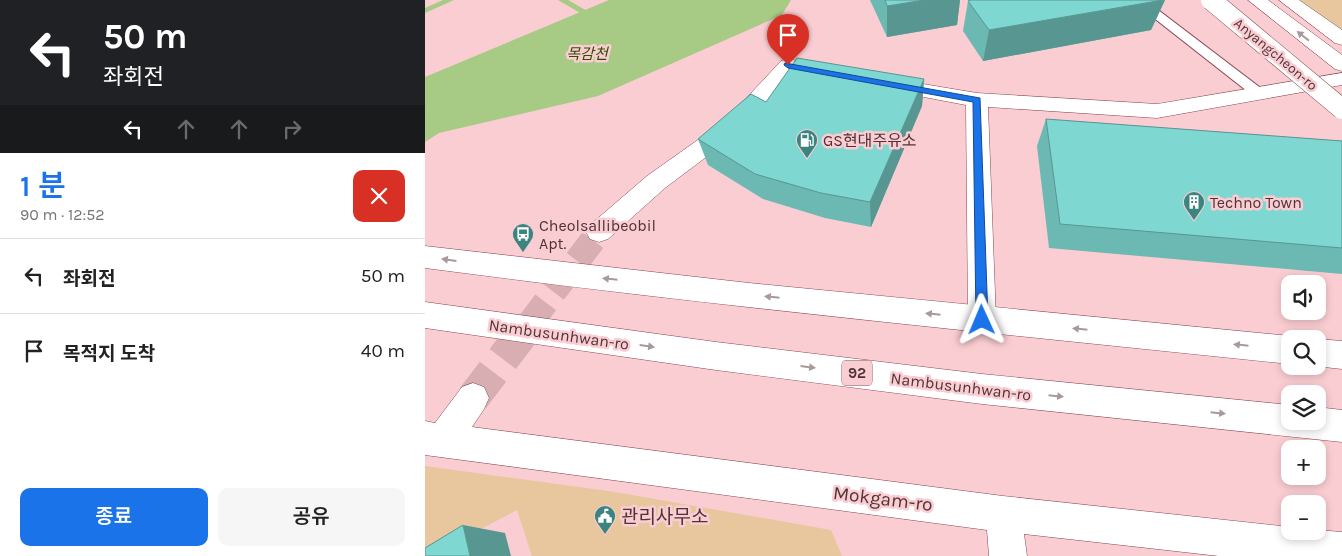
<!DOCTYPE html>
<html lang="ko">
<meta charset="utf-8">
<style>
:root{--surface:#fff;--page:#f6f6f6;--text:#222;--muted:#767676;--line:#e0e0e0;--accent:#1a73e8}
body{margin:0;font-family:Karla,"Noto Sans KR",sans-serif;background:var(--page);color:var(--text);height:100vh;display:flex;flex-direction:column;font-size:19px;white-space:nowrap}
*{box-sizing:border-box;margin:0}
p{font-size:16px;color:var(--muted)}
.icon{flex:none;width:28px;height:28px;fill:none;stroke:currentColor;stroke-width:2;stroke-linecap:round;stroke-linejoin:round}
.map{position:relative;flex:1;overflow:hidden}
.side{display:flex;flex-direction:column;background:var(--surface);width:425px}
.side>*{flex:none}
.hud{background:#202124;color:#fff;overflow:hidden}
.fabs{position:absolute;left:856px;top:275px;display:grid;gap:10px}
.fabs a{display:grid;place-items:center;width:45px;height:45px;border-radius:10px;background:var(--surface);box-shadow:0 2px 8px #0003;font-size:25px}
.pin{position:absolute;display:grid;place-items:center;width:42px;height:42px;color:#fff;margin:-51px -21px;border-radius:50% 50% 50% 0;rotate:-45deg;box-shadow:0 0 5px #0007}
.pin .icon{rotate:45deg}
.me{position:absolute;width:55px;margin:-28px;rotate:359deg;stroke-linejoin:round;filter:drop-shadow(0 0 4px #0008)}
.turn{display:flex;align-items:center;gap:18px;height:105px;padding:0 20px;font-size:22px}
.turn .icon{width:65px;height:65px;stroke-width:2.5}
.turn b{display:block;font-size:35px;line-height:42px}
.lanes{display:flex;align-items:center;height:48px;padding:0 20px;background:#0003;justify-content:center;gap:25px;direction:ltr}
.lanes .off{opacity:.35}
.round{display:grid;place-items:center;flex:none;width:52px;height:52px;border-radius:10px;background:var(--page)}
.summary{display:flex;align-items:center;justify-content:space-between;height:85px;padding:0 20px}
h1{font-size:30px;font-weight:600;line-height:38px;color:var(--accent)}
.button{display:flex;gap:10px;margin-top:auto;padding:10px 20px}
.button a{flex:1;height:58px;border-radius:10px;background:var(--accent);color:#fff;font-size:20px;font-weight:600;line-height:58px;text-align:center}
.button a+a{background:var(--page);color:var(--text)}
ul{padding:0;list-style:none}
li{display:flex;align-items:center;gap:15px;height:75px;padding:0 20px;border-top:1px solid var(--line)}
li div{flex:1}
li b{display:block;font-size:19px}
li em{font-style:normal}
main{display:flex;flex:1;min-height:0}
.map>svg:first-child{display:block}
.green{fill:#e8c69e}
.water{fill:#a7cb84}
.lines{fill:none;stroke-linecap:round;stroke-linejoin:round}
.stream{fill:#a7cb84;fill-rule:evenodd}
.street-tunnel-far1{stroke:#d8aeb3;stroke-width:26;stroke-dasharray:26 13;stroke-linecap:butt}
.street-tunnel{stroke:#d8aeb3;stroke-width:33;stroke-dasharray:33 16;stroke-linecap:butt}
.lane-casing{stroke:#864752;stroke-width:2}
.street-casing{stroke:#864752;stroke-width:1}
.primary-casing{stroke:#864752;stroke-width:1}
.lane{fill:#fff;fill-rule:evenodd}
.street{fill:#fff;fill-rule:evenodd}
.primary{fill:#fff;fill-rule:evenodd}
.primary-bridge-casing{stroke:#864752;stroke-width:21;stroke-linecap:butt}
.primary-bridge{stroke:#fff;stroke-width:20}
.wall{fill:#6cb9b4}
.shaded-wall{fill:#589692}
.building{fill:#7ed7d1;stroke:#589692}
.oneway{fill:#a8999b}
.route{fill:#1a73e8;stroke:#114b97}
.labels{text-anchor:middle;stroke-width:5;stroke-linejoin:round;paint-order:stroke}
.far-street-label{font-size:14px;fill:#503337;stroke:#facdd2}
.far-water-label{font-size:15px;font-style:italic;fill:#2f4e00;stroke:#facdd2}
.shield{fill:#facdd2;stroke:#836166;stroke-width:1}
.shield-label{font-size:15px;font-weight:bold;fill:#503337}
.poi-label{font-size:16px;fill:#503337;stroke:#facdd2;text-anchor:start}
.street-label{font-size:16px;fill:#503337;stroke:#facdd2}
.near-street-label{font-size:19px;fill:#503337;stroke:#facdd2}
.near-poi-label{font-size:19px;fill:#503337;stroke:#facdd2;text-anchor:start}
</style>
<main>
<section class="side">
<div class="hud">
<div class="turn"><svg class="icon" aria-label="left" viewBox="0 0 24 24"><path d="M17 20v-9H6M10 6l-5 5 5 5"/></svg><div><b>50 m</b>좌회전</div></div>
<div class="lanes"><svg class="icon" aria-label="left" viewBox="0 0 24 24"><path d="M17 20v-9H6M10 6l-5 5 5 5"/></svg><svg class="icon off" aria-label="ahead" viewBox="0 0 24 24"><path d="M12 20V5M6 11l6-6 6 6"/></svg><svg class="icon off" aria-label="ahead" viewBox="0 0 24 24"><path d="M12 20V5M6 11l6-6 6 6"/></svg><svg class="icon off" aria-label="right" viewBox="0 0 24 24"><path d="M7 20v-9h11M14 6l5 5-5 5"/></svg></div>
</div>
<div class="summary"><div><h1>1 분</h1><p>90 m · 12:52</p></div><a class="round" style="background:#d93025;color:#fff"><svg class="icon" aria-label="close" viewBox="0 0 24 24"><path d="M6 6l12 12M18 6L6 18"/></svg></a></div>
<ul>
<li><svg class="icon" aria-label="left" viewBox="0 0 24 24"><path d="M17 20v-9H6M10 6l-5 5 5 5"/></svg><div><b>좌회전</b></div><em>50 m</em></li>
<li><svg class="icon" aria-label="arrive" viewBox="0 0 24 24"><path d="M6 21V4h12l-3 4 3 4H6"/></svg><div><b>목적지 도착</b></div><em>40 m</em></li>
</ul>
<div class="button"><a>종료</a><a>공유</a></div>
</section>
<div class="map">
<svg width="917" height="556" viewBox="0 0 917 556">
<rect width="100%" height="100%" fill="#facdd2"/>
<g class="green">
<path d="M861 0H917V42Z"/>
<path d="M0 466 190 492 406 530 417 556H107L92 510 4 556H0Z"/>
</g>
<path class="water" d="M184 0H366L357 15 173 96 14 133 0 142V77Z"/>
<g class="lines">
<g class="stream">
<path d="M18 0H29L0 13V8Z"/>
<path d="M133 0H143L176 19 169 21Z"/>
</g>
<path class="street-tunnel-far1" d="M105 323 174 232"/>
<path class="street-tunnel" d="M48 398 106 322"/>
<g class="lane-casing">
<path id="lane" d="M706 0H720L837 89 840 92 837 95H827Z"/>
</g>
<g class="street-casing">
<g id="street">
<path d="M854 0H874L917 30V45L910 43Z"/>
<path d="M363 59 410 69 413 73 410 77 403 79 368 72 317 130 240 188 183 239 174 242 165 239 161 232 165 225 222 176 301 120 356 61Z"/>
<path d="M917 73V85L732 118 563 107 571 320 567 329 557 333 547 329 543 320 541 105 462 90 455 89 452 84 455 79 462 78 552 93 732 104Z"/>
<path d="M48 383 59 387 64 398 59 409 47 427 578 496 865 527V531L892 530 917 532V556H794L599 534 602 556H564L562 530 0 455V421L10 423 37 387Z"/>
</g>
</g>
<g class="primary-casing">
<g id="primary">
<path d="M823 0H843L917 55V71L910 69Z"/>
<path d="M0 246 324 283 865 336 872 339H865V364C576 334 288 306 0 268Z"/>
<path d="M0 302 291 342 557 374 865 405V421H892V407L917 410V442L557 404 291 370 0 328Z"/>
<path d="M892 339 917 341V369L890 366H892Z"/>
</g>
</g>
<use href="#lane" class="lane"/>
<use href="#street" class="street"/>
<use href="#primary" class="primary"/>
<g class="primary-bridge-casing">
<path id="primary-bridge" d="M786 0 917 109"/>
</g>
<use href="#primary-bridge" class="primary-bridge"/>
</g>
<g class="wall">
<path d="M445 0H535L532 25 462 37Z"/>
<path d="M740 0 726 30 558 61 538 31 543 1Z"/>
<path d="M499 79 497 106 446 227 400 218 338 199 283 165 273 139 341 102Z"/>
<path d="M621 119 917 141V274L624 248 612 146Z"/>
</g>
<g class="shaded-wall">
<path d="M500 0H535L532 25 462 37V6Z"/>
<path d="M740 0 726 30 558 61 564 30Z"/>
<path d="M499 79 497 106 446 227 445 202Z"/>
<path d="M38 525 80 533 86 556H45Z"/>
</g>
<g class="building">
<path d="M460 0H500L462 6Z"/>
<path d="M546 0H738L564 30 543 1Z"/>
<path d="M372 58 499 79 445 202 396 193 330 174 273 139 326 94 341 102Z"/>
<path d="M621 119 917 141V248L635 224Z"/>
<path d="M38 525 45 556H0V548Z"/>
</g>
<defs><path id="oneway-solid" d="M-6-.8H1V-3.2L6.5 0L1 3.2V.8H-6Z" transform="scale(1.25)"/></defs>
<g class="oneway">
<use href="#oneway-solid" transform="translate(878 36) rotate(-142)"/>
<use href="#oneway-solid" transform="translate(24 260) rotate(-172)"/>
<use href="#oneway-solid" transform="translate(185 279) rotate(-174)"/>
<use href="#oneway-solid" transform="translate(347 297) rotate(-174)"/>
<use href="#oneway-solid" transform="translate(508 314) rotate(-174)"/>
<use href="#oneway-solid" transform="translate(655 329) rotate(-174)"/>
<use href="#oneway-solid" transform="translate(816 345) rotate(-174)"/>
<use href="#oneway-solid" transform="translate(222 346) rotate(8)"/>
<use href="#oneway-solid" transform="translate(383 367) rotate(7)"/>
<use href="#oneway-solid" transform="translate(631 396) rotate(6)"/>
<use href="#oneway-solid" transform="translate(793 413) rotate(6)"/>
</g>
<path class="route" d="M360 63 555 98 563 320 561 323 557 325 553 323 551 320 548 102 363 68 359 65Z"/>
<defs>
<g id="fuel-pin" transform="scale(1.125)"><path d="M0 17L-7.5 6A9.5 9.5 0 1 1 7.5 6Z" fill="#3c8480" stroke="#facdd2"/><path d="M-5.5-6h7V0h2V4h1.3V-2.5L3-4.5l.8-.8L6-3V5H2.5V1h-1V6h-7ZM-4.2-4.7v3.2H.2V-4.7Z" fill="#fff"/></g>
<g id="building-pin" transform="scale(1.125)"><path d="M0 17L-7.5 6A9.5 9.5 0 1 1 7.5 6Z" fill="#3c8480" stroke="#facdd2"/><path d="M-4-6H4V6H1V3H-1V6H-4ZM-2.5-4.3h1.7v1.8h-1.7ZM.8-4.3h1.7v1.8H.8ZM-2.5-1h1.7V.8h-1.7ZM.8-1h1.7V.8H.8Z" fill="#fff"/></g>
<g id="bus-pin" transform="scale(1.125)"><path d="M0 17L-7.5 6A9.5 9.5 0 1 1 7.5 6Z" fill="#3c8480" stroke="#facdd2"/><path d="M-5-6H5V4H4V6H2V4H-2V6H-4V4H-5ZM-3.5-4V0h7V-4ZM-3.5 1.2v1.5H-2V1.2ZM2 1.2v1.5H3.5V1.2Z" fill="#fff"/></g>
<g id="civic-pin" transform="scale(1.125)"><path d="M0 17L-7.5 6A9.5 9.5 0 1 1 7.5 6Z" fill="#3c8480" stroke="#facdd2"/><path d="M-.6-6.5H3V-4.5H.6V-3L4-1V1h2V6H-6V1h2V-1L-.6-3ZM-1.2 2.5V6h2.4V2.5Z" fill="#fff"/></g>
</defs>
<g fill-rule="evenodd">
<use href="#fuel-pin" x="382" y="140"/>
<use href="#building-pin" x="769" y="202"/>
<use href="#bus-pin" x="98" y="234"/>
<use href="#civic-pin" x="180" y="516"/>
</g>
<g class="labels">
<g class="far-street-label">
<text transform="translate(851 54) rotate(40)" y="5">Anyangcheon-ro</text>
</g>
<g class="far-water-label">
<text x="162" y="59">목감천</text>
</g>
<rect class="shield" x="417" y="360.5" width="30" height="25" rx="4"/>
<g class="shield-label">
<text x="432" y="378">92</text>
</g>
<g class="poi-label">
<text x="398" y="146">GS현대주유소</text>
<text x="785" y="208">Techno Town</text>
<text x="114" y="231">Cheolsallibeobil<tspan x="114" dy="18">Apt.</tspan></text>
</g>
<g class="street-label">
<text transform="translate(134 334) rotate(8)" y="6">Nambusunhwan-ro</text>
<text transform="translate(536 386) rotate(7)" y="6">Nambusunhwan-ro</text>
</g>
<g class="near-street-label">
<text transform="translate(458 498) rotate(7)" y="7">Mokgam-ro</text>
</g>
<g class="near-poi-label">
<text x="196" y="523">관리사무소</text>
</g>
</g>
</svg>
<div class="fabs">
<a><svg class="icon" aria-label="sound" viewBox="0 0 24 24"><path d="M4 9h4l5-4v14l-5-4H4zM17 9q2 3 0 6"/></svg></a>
<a><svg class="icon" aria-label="search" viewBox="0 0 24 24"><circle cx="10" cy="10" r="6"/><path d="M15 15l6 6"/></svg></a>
<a><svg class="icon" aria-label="layers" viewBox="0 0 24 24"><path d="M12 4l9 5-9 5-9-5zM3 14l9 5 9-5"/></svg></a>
<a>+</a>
<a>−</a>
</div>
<div class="pin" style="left:363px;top:65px;background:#d93025"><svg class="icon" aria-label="arrive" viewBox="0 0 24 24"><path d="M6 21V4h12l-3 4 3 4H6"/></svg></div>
<svg class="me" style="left:557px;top:320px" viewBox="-20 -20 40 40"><path d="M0-17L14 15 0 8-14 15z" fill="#1a73e8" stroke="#fff" stroke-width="4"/></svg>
</div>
</main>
